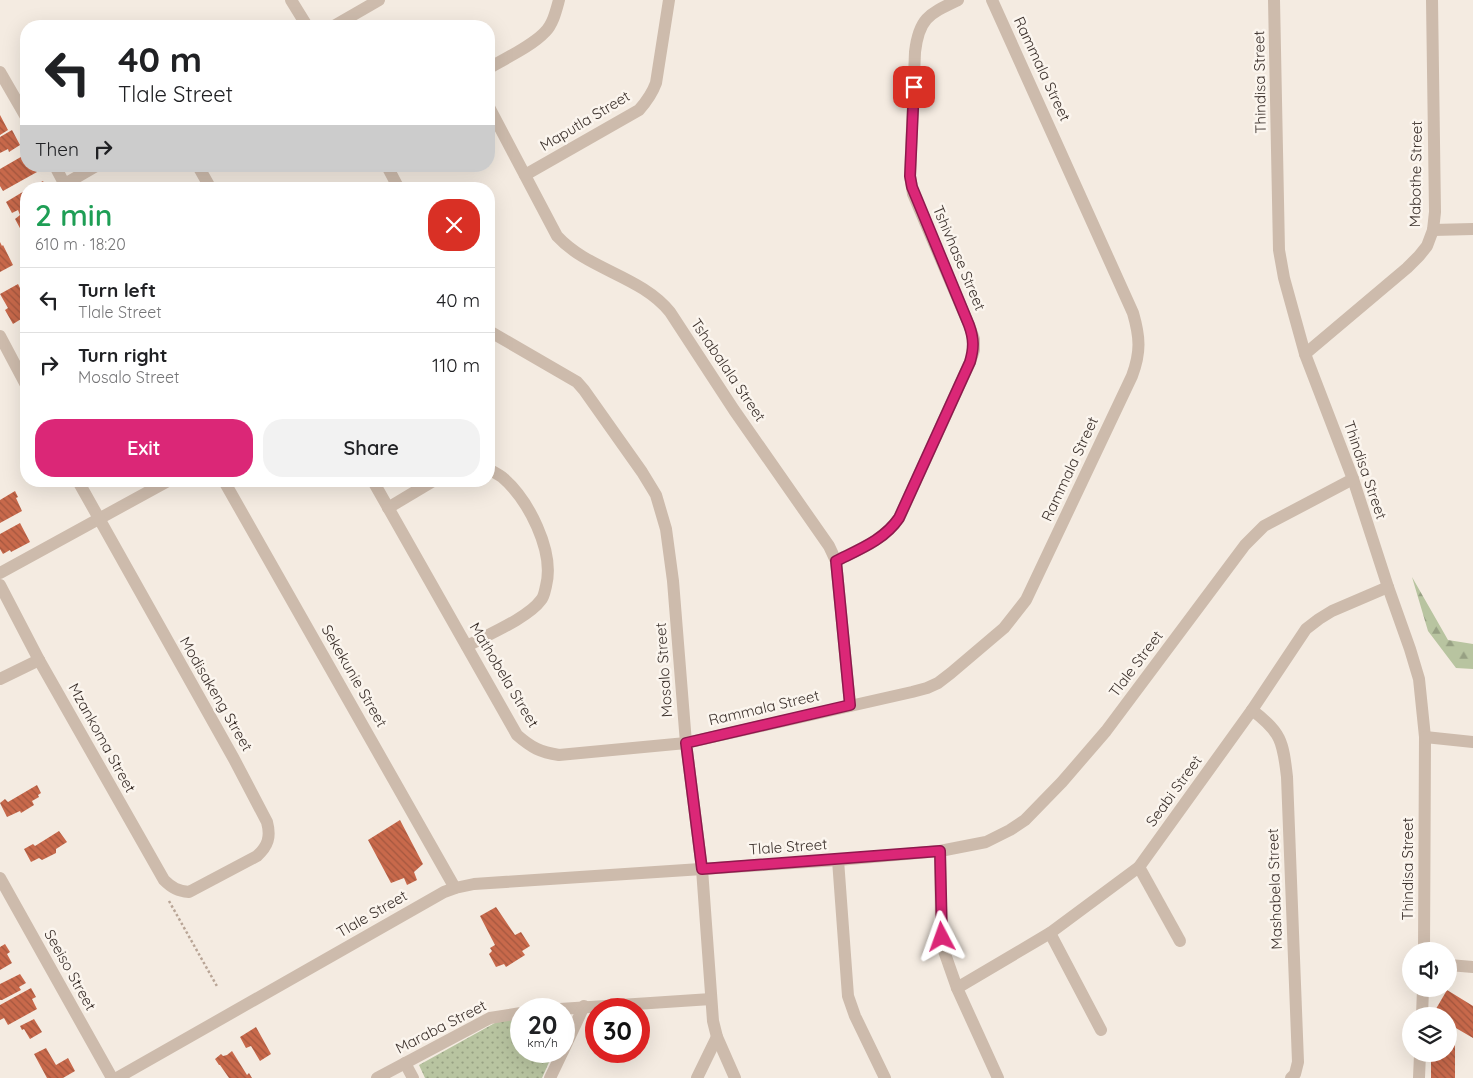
<!DOCTYPE html>
<meta charset="utf-8">
<style>
:root{--surface:#fff;--page:#f2f2f2;--text:#202124;--muted:#757577;--line:#e0e0e0;--accent:#db2777}
body{margin:0;font-family:Quicksand,sans-serif;background:var(--page);color:var(--text);height:100vh;display:flex;flex-direction:column;font-size:19px;white-space:nowrap}
*{box-sizing:border-box;margin:0}
p{font-size:16px;color:var(--muted)}
.icon{flex:none;width:28px;height:28px;fill:none;stroke:currentColor;stroke-width:2;stroke-linecap:round;stroke-linejoin:round}
.map{position:relative;flex:1;overflow:hidden}
.details{position:absolute;left:20px;top:182px;width:475px;height:305px;display:flex;flex-direction:column;background:var(--surface);border-radius:20px;box-shadow:0 5px 20px #0002}
.details>*{flex:none}
.top-card{position:absolute;left:20px;top:20px;width:475px;height:152px;border-radius:20px;box-shadow:0 5px 20px #0002;background:#fff;color:var(--text);overflow:hidden}
.fabs{position:absolute;left:1402px;top:942px;display:grid;gap:10px}
.fabs a{display:grid;place-items:center;width:55px;height:55px;border-radius:50%;background:var(--surface);box-shadow:0 5px 20px #0002;font-size:25px}
.speed{position:absolute;left:510px;top:998px;display:flex;gap:10px;font-size:25px;font-weight:700;text-align:center}
.speed>*{display:grid;place-content:center;width:65px;height:65px;border-radius:50%;background:var(--surface);box-shadow:0 5px 20px #0002;line-height:1}
.speed small{font-size:12px;font-weight:400}
.speed .limit{border:8px solid #d22;background:#fff;color:#111}
.pin{position:absolute;display:grid;place-items:center;width:42px;height:42px;color:#fff;margin:-21px;border-radius:10px;box-shadow:0 2px 8px #0006}
.me{position:absolute;width:55px;margin:-28px;rotate:356deg;stroke-linejoin:round;filter:drop-shadow(0 0 4px #0008)}
.turn{display:flex;align-items:center;gap:18px;height:105px;padding:0 15px;font-size:22px}
.turn .icon{width:65px;height:65px;stroke-width:2.5}
.turn b{display:block;font-size:35px;line-height:42px}
.then{display:flex;align-items:center;height:48px;padding:0 15px;background:#0003;gap:10px;font-size:19px}
.round{display:grid;place-items:center;flex:none;width:52px;height:52px;border-radius:20px;background:var(--page)}
.summary{display:flex;align-items:center;justify-content:space-between;height:85px;padding:0 15px}
h1{font-size:30px;font-weight:600;line-height:38px;color:#1e9e55}
.cta{display:flex;gap:10px;margin-top:auto;padding:10px 15px}
.cta a{flex:1;height:58px;border-radius:20px;background:var(--accent);color:#fff;font-size:20px;font-weight:600;line-height:58px;text-align:center}
.cta a+a{background:var(--page);color:var(--text)}
ul{padding:0;list-style:none}
li{display:flex;align-items:center;gap:15px;height:65px;padding:0 15px;border-top:1px solid var(--line)}
li div{flex:1}
li b{display:block;font-size:19px}
li em{font-style:normal}
.map>svg:first-child{display:block}
.grass{fill:url(#grass-dots)}
.forest{fill:url(#forest-firs)}
.building{fill:url(#building-back-hatch)}
.lines{fill:none;stroke-linecap:round;stroke-linejoin:round}
.path{stroke:#b9a596;stroke-width:2.5;stroke-dasharray:2.5 2.5;stroke-linecap:butt}
.minor{stroke:#cdbbac;stroke-width:12}
.route-casing{stroke:#8e194d;stroke-width:12}
.route{stroke:#db2777;stroke-width:9}
.labels{text-anchor:middle;stroke-width:5;stroke-linejoin:round;paint-order:stroke}
.street-label{font-size:15px;fill:#3b302b;stroke:#fbf5ee}
</style>
<div class="map">
<svg width="1473" height="1078" viewBox="0 0 1473 1078">
<defs>
<pattern id="grass-dots" width="8" height="8" patternUnits="userSpaceOnUse" patternTransform="scale(1.25)"><rect width="8" height="8" fill="#b8c4a0"/><path d="M2 2h.1M6 6h.1" fill="none" stroke="#97a083" stroke-width="1.8" stroke-linecap="round"/></pattern>
<pattern id="forest-firs" width="22" height="20" patternUnits="userSpaceOnUse" patternTransform="scale(1.25)"><rect width="22" height="20" fill="#b8c4a0"/><path d="M5 1l3.5 6h-7zM16 11l3.5 6h-7z" fill="#97a083"/></pattern>
<pattern id="building-back-hatch" width="6" height="6" patternUnits="userSpaceOnUse" patternTransform="scale(1.25)"><rect width="6" height="6" fill="#c8694b"/><path d="M-1 5l2 2M0 0l6 6M5-1l2 2" fill="none" stroke="#a4573f"/></pattern>
</defs>
<rect width="100%" height="100%" fill="#f4ebe1"/>
<path class="grass" d="M521 1018V1051H554L542 1078H425L419 1065 502 1019Z"/>
<path class="forest" d="M1412 577 1448 640 1473 644V669L1456 668 1428 631Z"/>
<g class="building">
<path d="M0 115 8 130 0 135Z"/>
<path d="M12 130 20 145 9 152 8 149 0 153V137Z"/>
<path d="M26 154V166H34L37 172 3 191 0 186V169Z"/>
<path d="M43 181 47 189H28Z"/>
<path d="M26 190V227L21 230 15 219 20 215 18 210 12 213 6 202Z"/>
<path d="M0 242 2 246 3 245 13 265 0 272Z"/>
<path d="M18 284 23 294 25 293 26 295V316L13 324 5 310 8 308 0 294Z"/>
<path d="M15 491 18 497 16 498 22 511 0 523V500Z"/>
<path d="M20 523 30 542 11 552 10 550 3 554 0 549V534Z"/>
<path d="M37 785 41 793 38 795 39 797 32 801 34 805 21 813 20 811 7 817 0 803 5 799 8 802Z"/>
<path d="M400 820 423 864 414 872 417 880 407 885 404 878 391 883 368 840Z"/>
<path d="M59 831 67 842 56 849V853L42 860 39 858 31 862 24 849 33 844 35 846Z"/>
<path d="M496 907 515 935 521 932 530 946 522 951 525 955 506 967 504 964 496 967 489 954 492 951 490 948 495 945 480 916Z"/>
<path d="M5 944 10 952 7 954 12 963 0 970V947Z"/>
<path d="M20 974 26 983 19 987 21 990 2 1000H0V984Z"/>
<path d="M31 988 36 997 32 999 37 1009 8 1025 4 1018 0 1020V1005Z"/>
<path d="M1447 990 1473 1006V1038L1449 1024V1016H1436L1433 1014Z"/>
<path d="M34 1019 42 1032 30 1039 24 1029 22 1030 20 1026Z"/>
<path d="M256 1027 271 1054 260 1061 251 1046 246 1048 240 1037Z"/>
<path d="M1449 1036H1455V1078H1431V1054H1449Z"/>
<path d="M46 1048 56 1065 68 1058 75 1071 63 1078H47L34 1054Z"/>
<path d="M232 1051 247 1075 249 1073 252 1078H229L220 1065H219L215 1059 221 1054 223 1056 227 1055Z"/>
</g>
<g class="lines">
<path class="path" d="M169 901 218 988"/>
<g class="minor">
<path d="M291 0 307 26"/>
<path d="M1274 0 1279 250 1284 278 1305 354 1353 479 1388 587 1410 649 1419 679 1425 737 1424 951"/>
<path d="M334 26 379 0"/>
<path d="M489 68C506 58 532 46 545 32 553 24 556 11 559 0"/>
<path d="M0 72 26 117"/>
<path d="M489 107 557 236C588 270 641 276 670 312L734 410 829 546 836 561 850 705"/>
<path d="M55 166 67 189"/>
<path d="M198 166 211 189"/>
<path d="M387 166 399 189"/>
<path d="M525 175 639 110C647 101 652 94 656 83L669 0"/>
<path d="M65 184 96 166"/>
<path d="M1433 230 1473 229"/>
<path d="M489 331 577 382 584 390 642 472 656 495 666 529 673 581 686 743 702 869 713 1021 717 1037 735 1078"/>
<path d="M0 336 26 385"/>
<path d="M1305 354 1407 268 1419 256 1427 246 1433 230 1435 212 1432 0"/>
<path d="M224 481 455 888"/>
<path d="M373 481 517 735C532 748 540 752 559 755L686 743 912 692 927 688 938 683 951 673 1004 628 1026 600 1132 376C1141 352 1140 337 1133 313L992 0"/>
<path d="M388 508 433 481"/>
<path d="M836 561C860 549 884 540 899 518L970 362 974 350V339L969 325 913 194 910 176 915 52C919 18 929 14 958 0"/>
<path d="M0 573 168 481"/>
<path d="M0 585 39 660 164 880C172 888 178 891 189 892L257 856C268 846 271 837 267 822L234 759 78 481"/>
<path d="M467 646C487 635 528 618 541 600 544 597 545 590 546 586 555 551 528 499 502 477 498 474 493 472 489 469"/>
<path d="M0 679 39 660"/>
<path d="M1252 710C1281 732 1283 741 1287 777L1298 1062 1295 1074 1291 1078"/>
<path d="M1425 737 1473 742"/>
<path d="M940 851 941 923 944 951 957 988 998 1078"/>
<path d="M838 860 848 996 855 1016 885 1078"/>
<path d="M1139 867 1180 941"/>
<path d="M0 878 112 1078"/>
<path d="M1050 933 1101 1030"/>
<path d="M1449 965 1473 967"/>
<path d="M957 988 1050 933 1139 867 1252 710 1306 629 1319 619 1332 611 1388 587"/>
<path d="M560 1009 711 999"/>
<path d="M1422 1016 1423 989"/>
<path d="M564 1049 584 1006"/>
<path d="M405 1063 413 1078"/>
<path d="M117 1078 444 892 455 888 474 884 838 860 940 851 986 842 1010 830 1025 820 1062 782 1106 731 1245 545 1264 526 1353 479"/>
<path d="M377 1078 490 1018 521 1013"/>
<path d="M550 1078 563 1051"/>
<path d="M697 1078 717 1037"/>
<path d="M1419 1078 1420 1054"/>
</g>
</g>
<g class="lines">
<g class="route-casing">
<path id="route" d="M914 87 910 176 912 187 969 325C974 339 974 348 970 362L899 518C884 540 860 549 836 561L850 705 686 743 702 869 940 851 942 937"/>
</g>
<use href="#route" class="route"/>
</g>
<g class="labels">
<g class="street-label">
<text transform="translate(1042 69) rotate(65)" y="5">Rammala Street</text>
<text transform="translate(1260 82) rotate(-91)" y="5">Thindisa Street</text>
<text transform="translate(585 121) rotate(-31)" y="5">Maputla Street</text>
<text transform="translate(1416 174) rotate(-89)" y="5">Mabothe Street</text>
<text transform="translate(959 258) rotate(67)" y="5">Tshivhase Street</text>
<text transform="translate(728 370) rotate(56)" y="5">Tshabalala Street</text>
<text transform="translate(1070 469) rotate(-65)" y="5">Rammala Street</text>
<text transform="translate(1365 470) rotate(71)" y="5">Thindisa Street</text>
<text transform="translate(1136 664) rotate(-53)" y="5">Tlale Street</text>
<text transform="translate(664 670) rotate(-94)" y="5">Mosalo Street</text>
<text transform="translate(504 675) rotate(59)" y="5">Mathobela Street</text>
<text transform="translate(354 676) rotate(60)" y="5">Sekekunie Street</text>
<text transform="translate(216 694) rotate(60)" y="5">Modisakeng Street</text>
<text transform="translate(764 708) rotate(-13)" y="5">Rammala Street</text>
<text transform="translate(102 738) rotate(61)" y="5">Mzankoma Street</text>
<text transform="translate(1174 791) rotate(-54)" y="5">Seabi Street</text>
<text transform="translate(788 847) rotate(-4)" y="5">Tlale Street</text>
<text transform="translate(1408 869) rotate(-90)" y="5">Thindisa Street</text>
<text transform="translate(1275 889) rotate(-92)" y="5">Mashabela Street</text>
<text transform="translate(372 914) rotate(-30)" y="5">Tlale Street</text>
<text transform="translate(70 970) rotate(61)" y="5">Seeiso Street</text>
<text transform="translate(441 1027) rotate(-27)" y="5">Maraba Street</text>
</g>
</g>
</svg>
<div class="fabs">
<a><svg class="icon" aria-label="sound" viewBox="0 0 24 24"><path d="M4 9h4l5-4v14l-5-4H4zM17 9q2 3 0 6"/></svg></a>
<a><svg class="icon" aria-label="layers" viewBox="0 0 24 24"><path d="M12 4l9 5-9 5-9-5zM3 14l9 5 9-5"/></svg></a>
</div>
<div class="speed"><div>20<small>km/h</small></div><div class="limit">30</div></div>
<div class="pin" style="left:914px;top:87px;background:#d93025"><svg class="icon" aria-label="arrive" viewBox="0 0 24 24"><path d="M6 21V4h12l-3 4 3 4H6"/></svg></div>
<svg class="me" style="left:942px;top:937px" viewBox="-20 -20 40 40"><path d="M0-17L14 15 0 8-14 15z" fill="#db2777" stroke="#fff" stroke-width="4"/></svg>
<div class="top-card">
<div class="turn"><svg class="icon" aria-label="left" viewBox="0 0 24 24"><path d="M17 20v-9H6M10 6l-5 5 5 5"/></svg><div><b>40 m</b>Tlale Street</div></div>
<div class="then">Then<svg class="icon" aria-label="right" viewBox="0 0 24 24"><path d="M7 20v-9h11M14 6l5 5-5 5"/></svg></div>
</div>
<section class="details">
<div class="summary"><div><h1>2 min</h1><p>610 m · 18:20</p></div><a class="round" style="background:#d93025;color:#fff"><svg class="icon" aria-label="close" viewBox="0 0 24 24"><path d="M6 6l12 12M18 6L6 18"/></svg></a></div>
<ul>
<li><svg class="icon" aria-label="left" viewBox="0 0 24 24"><path d="M17 20v-9H6M10 6l-5 5 5 5"/></svg><div><b>Turn left</b><p>Tlale Street</p></div><em>40 m</em></li>
<li><svg class="icon" aria-label="right" viewBox="0 0 24 24"><path d="M7 20v-9h11M14 6l5 5-5 5"/></svg><div><b>Turn right</b><p>Mosalo Street</p></div><em>110 m</em></li>
</ul>
<div class="cta"><a>Exit</a><a>Share</a></div>
</section>
</div>
